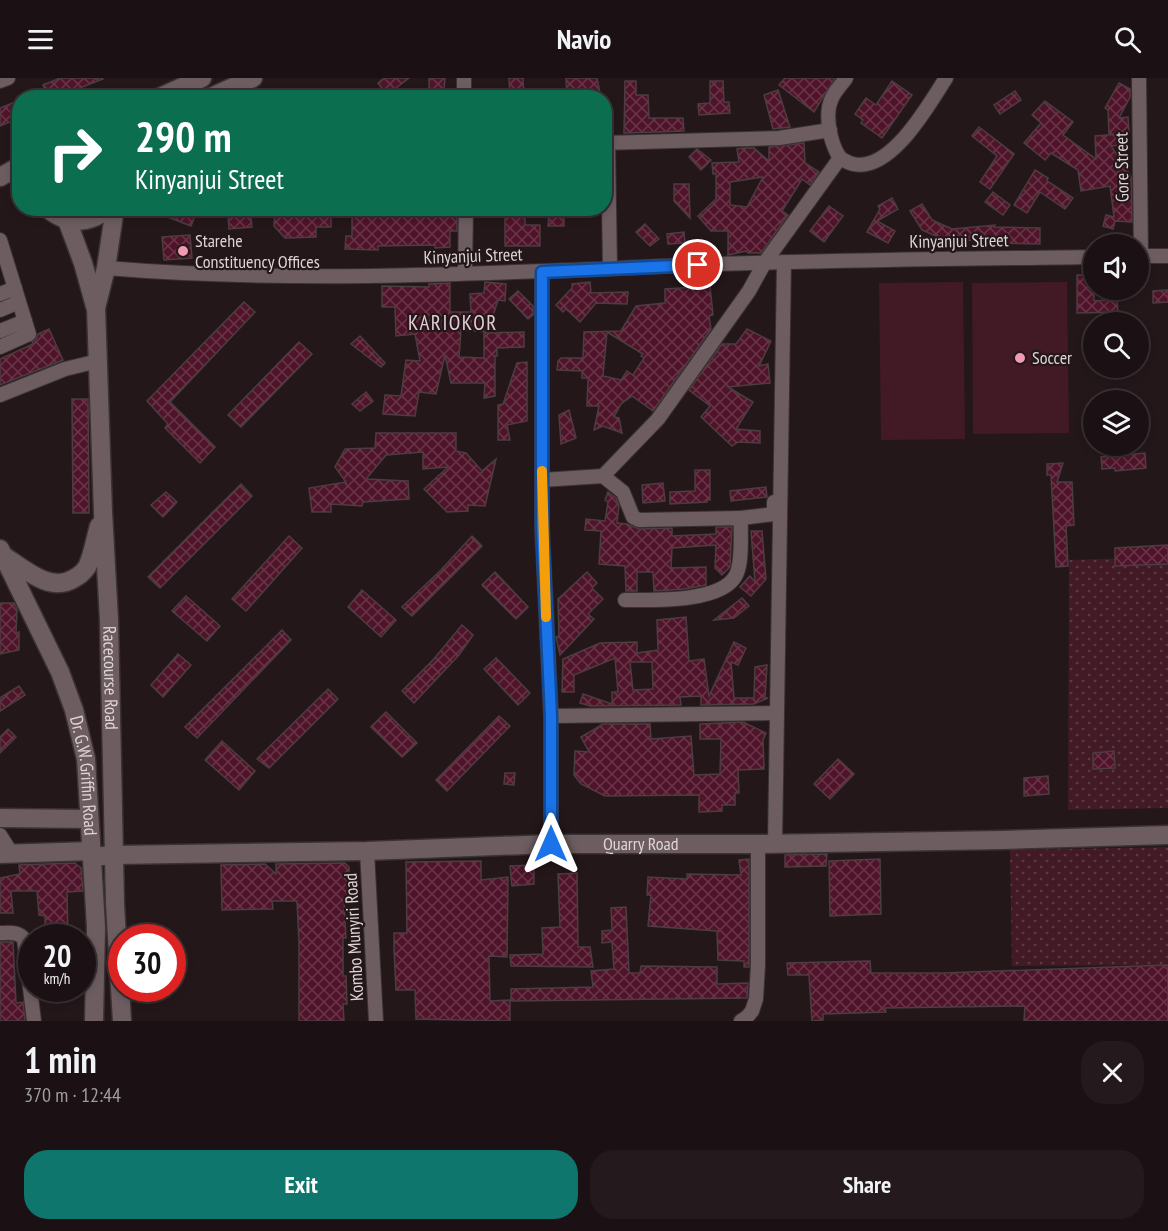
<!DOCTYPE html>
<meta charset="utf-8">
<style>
:root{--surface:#1b1114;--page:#241a1d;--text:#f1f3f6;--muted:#a09da0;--line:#393134;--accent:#0f766e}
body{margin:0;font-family:"PT Sans Narrow",sans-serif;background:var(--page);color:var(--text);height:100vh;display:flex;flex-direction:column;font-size:22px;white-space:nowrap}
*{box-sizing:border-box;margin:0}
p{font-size:20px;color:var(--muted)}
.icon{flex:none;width:33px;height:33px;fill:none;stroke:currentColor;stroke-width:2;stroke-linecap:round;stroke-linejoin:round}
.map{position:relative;height:943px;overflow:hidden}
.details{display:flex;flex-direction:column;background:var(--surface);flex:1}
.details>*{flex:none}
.hud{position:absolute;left:12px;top:12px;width:600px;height:126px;border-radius:24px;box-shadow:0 3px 9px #0003,0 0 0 2px var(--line);background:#0b6e4f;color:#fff;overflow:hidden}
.tools{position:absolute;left:1083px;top:156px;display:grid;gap:12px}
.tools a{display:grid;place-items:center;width:66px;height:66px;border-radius:50%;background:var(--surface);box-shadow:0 3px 9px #0003,0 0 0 2px var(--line);font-size:30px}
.speed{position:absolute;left:18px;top:846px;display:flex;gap:12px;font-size:30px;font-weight:700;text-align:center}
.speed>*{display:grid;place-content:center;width:78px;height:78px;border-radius:50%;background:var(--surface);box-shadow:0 3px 9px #0003,0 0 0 2px var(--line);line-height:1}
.speed small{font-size:15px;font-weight:400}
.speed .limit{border:9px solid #d22;background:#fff;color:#111}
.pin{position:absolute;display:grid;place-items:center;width:51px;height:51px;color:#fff;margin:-26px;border:3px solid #fff;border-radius:50%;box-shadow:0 2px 6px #0007}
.me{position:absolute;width:66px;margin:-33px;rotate:0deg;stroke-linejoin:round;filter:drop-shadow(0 0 4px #0008)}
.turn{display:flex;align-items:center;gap:21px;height:126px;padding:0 24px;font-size:27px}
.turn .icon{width:78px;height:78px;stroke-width:2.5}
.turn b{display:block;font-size:42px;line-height:51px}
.round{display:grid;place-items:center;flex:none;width:63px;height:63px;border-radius:24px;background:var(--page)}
.overview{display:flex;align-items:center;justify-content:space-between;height:102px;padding:0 24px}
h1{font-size:36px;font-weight:700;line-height:45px}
.cta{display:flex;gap:12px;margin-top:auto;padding:12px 24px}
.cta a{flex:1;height:69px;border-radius:24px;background:var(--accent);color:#fff;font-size:24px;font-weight:700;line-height:69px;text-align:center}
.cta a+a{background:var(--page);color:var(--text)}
header{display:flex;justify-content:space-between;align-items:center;height:78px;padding:0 24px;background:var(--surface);font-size:27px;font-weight:700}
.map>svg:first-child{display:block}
.green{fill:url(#green-dots)}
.pitch{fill:#411a26}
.building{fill:url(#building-cross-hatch);stroke:#4c3d40;stroke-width:1.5;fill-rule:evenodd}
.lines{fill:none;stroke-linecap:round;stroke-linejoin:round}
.street-casing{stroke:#3a3234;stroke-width:16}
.secondary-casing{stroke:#3a3234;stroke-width:21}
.street{stroke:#6d5d60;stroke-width:14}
.secondary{stroke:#6d5d60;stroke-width:18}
.route-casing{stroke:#114b97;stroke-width:15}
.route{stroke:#1a73e8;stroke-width:10}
.slow{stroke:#f59e0b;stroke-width:10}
.poi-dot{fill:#f19ab2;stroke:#24171a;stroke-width:2}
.labels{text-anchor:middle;stroke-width:4.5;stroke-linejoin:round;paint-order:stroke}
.street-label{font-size:18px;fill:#dfd5d8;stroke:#24171a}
.poi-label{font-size:18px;fill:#dfd5d8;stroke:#24171a;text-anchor:start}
.quarter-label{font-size:21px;letter-spacing:1.5px;fill:#e1ced3;stroke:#24171a}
</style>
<header><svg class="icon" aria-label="menu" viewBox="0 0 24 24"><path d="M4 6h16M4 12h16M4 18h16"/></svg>Navio<svg class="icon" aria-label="search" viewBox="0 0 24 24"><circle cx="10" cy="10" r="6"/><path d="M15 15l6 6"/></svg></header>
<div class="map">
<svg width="1168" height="943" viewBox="0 0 1168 943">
<defs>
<pattern id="green-dots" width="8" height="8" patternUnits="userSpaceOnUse" patternTransform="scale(1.5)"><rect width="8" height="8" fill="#411a26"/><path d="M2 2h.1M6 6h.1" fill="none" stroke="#5c3a45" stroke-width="1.8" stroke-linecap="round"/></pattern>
<pattern id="building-cross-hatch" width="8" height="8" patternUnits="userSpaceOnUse" patternTransform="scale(1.5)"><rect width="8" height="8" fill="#50142a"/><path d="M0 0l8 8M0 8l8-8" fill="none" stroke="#693548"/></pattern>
</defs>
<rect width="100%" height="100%" fill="#24171a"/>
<g class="green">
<path d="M1168 479V730L1068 732 1069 482Z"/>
<path d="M1168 769V887L1012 888 1010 772Z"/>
</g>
<g class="pitch">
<path d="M963 204 965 361 881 362 879 205Z"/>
<path d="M1067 204 1069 355 973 356 972 205Z"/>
</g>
<g class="building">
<path d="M60 0H102L103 1 54 20H48L43 7Z"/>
<path d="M384 0H409L387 17 378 5Z"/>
<path d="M429 0H445L444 11H429Z"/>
<path d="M509 0H523L524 20H510Z"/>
<path d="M566 0H597L601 20H567Z"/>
<path d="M785 0H835L814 34 779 7Z"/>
<path d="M625 3H636V17H648L649 40H683L684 53 624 55Z"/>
<path d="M710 3H723L724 24H729L730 35 699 37 698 26 710 25Z"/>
<path d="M892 3 912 17 882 60 861 45 863 42 855 36 866 20 876 27Z"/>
<path d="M1119 5 1130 11V19L1119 40 1128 39 1129 55 1109 57 1108 32 1105 30Z"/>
<path d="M778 12 790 49 773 51 764 17Z"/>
<path d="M1015 13 1021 22 1000 36 994 27Z"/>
<path d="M20 22V40L0 48V30Z"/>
<path d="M1045 23 1073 44 1063 57 1096 81 1095 58 1119 56V67L1111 68 1131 98 1132 144 1115 143 1113 151 1103 148 1106 137 1114 139 1110 108 1081 113 1078 92 1051 75 1045 82 1024 65 1041 45 1032 37Z"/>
<path d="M979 49 1014 76 990 111 980 104 997 78 972 58Z"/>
<path d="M804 65 805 85 819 94 810 107 802 101 782 133 788 137 761 175H748L746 173 728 177V153H711L698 138 716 121V95L713 96 712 85 739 84 737 71 744 70H754L769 83V69ZM763 99 747 129 730 127V104Z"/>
<path d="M697 71 711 82 701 92 689 79Z"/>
<path d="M1035 92 1048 100 1047 103 1073 120 1065 131 1040 114 1027 135 1014 127Z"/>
<path d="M674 106H689L690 140 674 123Z"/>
<path d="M993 114 1010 127 1003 137 985 124Z"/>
<path d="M892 120 898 131 877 143 895 153 888 165 867 154 880 131 878 128Z"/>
<path d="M922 126 932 142 952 151 995 147 994 149 1040 150V166L996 165V160L949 164 922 152 910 133Z"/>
<path d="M829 128 843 138 824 164 810 153Z"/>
<path d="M168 130H198L191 148 165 138Z"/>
<path d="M238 130H250L252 149 229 151 228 138 239 137Z"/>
<path d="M331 130V149H316V159L285 160 274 148 275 132Z"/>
<path d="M352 130H457V153H450V169L435 170V167L378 168V172L345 171 346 158H352Z"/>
<path d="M505 130H525V147H540V168H505Z"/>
<path d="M549 134H564V148H548Z"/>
<path d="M645 146 659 161 650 168 636 154Z"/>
<path d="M684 154 685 165 668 166 667 156Z"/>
<path d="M190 157 192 180 164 182 162 159Z"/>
<path d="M1077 197H1094V223L1117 221 1118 234 1077 235Z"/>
<path d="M485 204 506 206 505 223 498 222 488 254 461 252 459 279 484 280V255L524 254V269L497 270V278H495V318L484 320 485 305H451L445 277 436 316 419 314 415 338 383 336 385 317 401 318 406 282 420 283 415 256 396 258 395 229H382V208L429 209V206L450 205V234H471L470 216 484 215Z"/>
<path d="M590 204 591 215 628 214 627 226 596 225 580 244 566 231 563 234 556 227 572 210V206Z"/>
<path d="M710 208 713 237 709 238 711 251 653 333 632 318 621 326 614 339 619 340 622 355 603 348 594 352 599 328H587L588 300H582V293L557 292 558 283 561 280H583L584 254 621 253 636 228 665 225V211ZM607 254 643 276 641 278 644 280 633 297 627 293 621 302 603 298Z"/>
<path d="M1168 212V224L1153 225V213Z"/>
<path d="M518 213 533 228V237L528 241 509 221Z"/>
<path d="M244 224 255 234 170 324 215 369 200 385 165 350 168 346 147 323Z"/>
<path d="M49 251 63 282 0 307V281L33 266 32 264 36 261 38 256Z"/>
<path d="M747 251 771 263 759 288 768 286 770 305 728 309 753 324 736 351 760 353V365L738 364 732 368 701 339 710 328 689 312 722 266H736Z"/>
<path d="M360 258 385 285 381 289 351 266Z"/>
<path d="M299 264 312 276 241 349 228 337Z"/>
<path d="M527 284V343L507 347 510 362H498V327L503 326 517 285Z"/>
<path d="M366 314 373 323 360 333 352 326Z"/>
<path d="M72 321H88L89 435H73Z"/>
<path d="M569 332 576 360 561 366 559 337Z"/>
<path d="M376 355H456V373L466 375 482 393 496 381 485 428 468 427V433L447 434 424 411 448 389 423 391V374L386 377 366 401 408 403 409 421 363 424 362 428 331 426V434H312L309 410 346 404 335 389 345 371 375 370Z"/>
<path d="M1145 375 1146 390 1115 393V390L1102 391 1101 379Z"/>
<path d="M1063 385 1057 404H1072L1074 447 1066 448 1068 488 1056 489 1051 397H1047V386Z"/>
<path d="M695 392H710V422H707V424L670 426V414L695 413Z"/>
<path d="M663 405 665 423 643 425 642 407Z"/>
<path d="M241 406 252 418 160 510 148 499Z"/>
<path d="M766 409 767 419 731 423 730 413Z"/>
<path d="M166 414 177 424 163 439 151 427Z"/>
<path d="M608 414 616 420 619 427 617 445 627 446 639 451 672 450V458L716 456V449H732L730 489 722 497 715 490 716 467 672 470 671 490 706 489V507L684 511 654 513 653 494H637V513H626L625 488 599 486 601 453 585 452 586 441 605 443 608 424 605 422Z"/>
<path d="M751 453H762L766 501 751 518 740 509 750 498 755 504Z"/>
<path d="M289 458 302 470 246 533 232 521Z"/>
<path d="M472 458 482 468 412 538 402 529 441 492Z"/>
<path d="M1168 467V486L1115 488V470Z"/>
<path d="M495 494 528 529 516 541 482 507Z"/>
<path d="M587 494 597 505 592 510 603 521 588 536 594 541 560 577 556 559 559 558 558 521Z"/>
<path d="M362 512 396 542 381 559 348 529Z"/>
<path d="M186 518 220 548 207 563 172 533Z"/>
<path d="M742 520 749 528 734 540 714 542Z"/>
<path d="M0 525H14L17 531 16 555 19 554V572L0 576Z"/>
<path d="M686 539 689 583 704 581 709 618 734 564 746 570 738 587 731 584 734 620H754L755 589 767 587 765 620H768L754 626 701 627V618L680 619 681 627 590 628 580 625 583 616 612 626V614H618L615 580 574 597V614H562L563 581 600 565 637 564V575L658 572 657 542ZM630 584H652L653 611 633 612Z"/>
<path d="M462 547 473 557 459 577 414 625 402 613 433 582Z"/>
<path d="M282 552 291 562 197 660 185 649Z"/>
<path d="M178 576 191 587 163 619 151 607Z"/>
<path d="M496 580 530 615 518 627 484 591Z"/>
<path d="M19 608 25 617 0 633V620Z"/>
<path d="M328 611 338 621 269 690 257 681Z"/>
<path d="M386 634 417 665 402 679 371 649Z"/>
<path d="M499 638 510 648 447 713 436 702Z"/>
<path d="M743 644 766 655 763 662 764 691 738 692 739 715H735V727H722V733L699 734V717L605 718 581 706 574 697 575 673 589 674 581 659 603 646H650L651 661 691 658 694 697 720 696 721 661H700V646Z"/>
<path d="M8 651 16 659 0 675V659Z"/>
<path d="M222 663 255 693 239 712 205 682Z"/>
<path d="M1114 673 1115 690 1093 691V675Z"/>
<path d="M838 681 854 696 830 721 814 706Z"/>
<path d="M505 695H515L514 707 504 706Z"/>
<path d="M1048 698 1049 716 1024 718V700Z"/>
<path d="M827 776 826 788 785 789V777Z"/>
<path d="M749 781V889H744V883L718 882 717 853 648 848 651 817H647L648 799 687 801V796L741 797 739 782Z"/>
<path d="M880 781 881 836 830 838 829 783Z"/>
<path d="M481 783V802L508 799 507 879 489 878 490 923 510 922V943L416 941 415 912H396L394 870V855H407L406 784Z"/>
<path d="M75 785 81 790 83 813 67 814 68 860H45V838L39 837 37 813H11L13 835H0V800L20 796 19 787Z"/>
<path d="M345 785 349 789V823H344L346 860H343V898H346L347 926H343L344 943H299V864L297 823H272L273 831 222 832 221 787 265 786 276 796V786Z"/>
<path d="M534 787V806L512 808 510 788Z"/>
<path d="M577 795 578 869H590L593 889 511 888 510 877 543 876 542 850 560 849 558 796Z"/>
<path d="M626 829 629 895H640L641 888 717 889V906L748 905 747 920 511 923V911L593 909 591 893 614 891 612 864 602 865V853L612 852 611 830Z"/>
<path d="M0 864H13L16 925 23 924 25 943H0Z"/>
<path d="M870 883 871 895H944L1168 887V943H1024L1025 928 885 930 886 934 823 936V942L812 943 809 897H788L787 885Z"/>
</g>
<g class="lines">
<g class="street-casing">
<g id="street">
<path d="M1139 0 1141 178"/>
<path d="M0 3 8 0"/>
<path d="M464 20V0"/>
<path d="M604 65 779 60 830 52"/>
<path d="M608 65 610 190"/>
<path d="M840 80C844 82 848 85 853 86 891 95 929 26 946 0"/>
<path d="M0 162 29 256 0 269"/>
<path d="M1138 178H1168"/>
<path d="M106 190C300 206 496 195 691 187 825 182 959 181 1094 179"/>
<path d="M542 194V448L551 638V766"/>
<path d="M465 195 466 130"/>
<path d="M0 216 15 210"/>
<path d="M0 232 19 224"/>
<path d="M0 253 25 243"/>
<path d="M0 317 65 291 98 283"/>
<path d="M542 402 603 398"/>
<path d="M741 440 774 436V424"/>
<path d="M625 522C652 522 722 525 736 497 743 484 740 455 741 440L639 442 633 439 623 414 603 398 658 341 749 213 765 184 840 80C830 65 824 36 832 20 835 13 842 6 846 0"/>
<path d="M551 638 776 635"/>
<path d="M0 757 12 776"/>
<path d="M775 765 784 184"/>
<path d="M367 773 376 943"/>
<path d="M0 855C9 855 18 853 24 861L34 943"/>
<path d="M741 943 747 939 752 933 756 921 758 887V766"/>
</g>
</g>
<g class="secondary-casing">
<g id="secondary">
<path d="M158 20 202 0"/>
<path d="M209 20 253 0"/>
<path d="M0 99 20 88"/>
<path d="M47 130C66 147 89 147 109 130"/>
<path id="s1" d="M115 130 106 190 96 230 103 434 109 542 115 826 122 943"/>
<path d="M67 142 83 185 95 228"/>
<path id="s2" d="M0 471 60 594 74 632 86 681 96 849 94 943"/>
<path d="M4 478C23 490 50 515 73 501 79 498 83 495 87 489 93 477 95 461 99 448"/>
<path d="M0 740 89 741"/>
<path d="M0 776 92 773"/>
<path id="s3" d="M92 779 114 777 367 773 551 766H758L1003 762 1168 757"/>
</g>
</g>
<use href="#street" class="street"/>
<use href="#secondary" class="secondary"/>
</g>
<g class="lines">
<g class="route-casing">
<path id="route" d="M551 766V638L542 448V194L698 187"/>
</g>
<use href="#route" class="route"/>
<path class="slow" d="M542 393 546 539"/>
</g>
<g class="poi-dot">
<circle cx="183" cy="173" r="6"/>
<circle cx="1020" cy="280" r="6"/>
</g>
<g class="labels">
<g class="street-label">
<text transform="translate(1122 89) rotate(-91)" y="6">Gore Street</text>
<text transform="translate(959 163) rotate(-1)" y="6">Kinyanjui Street</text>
<text transform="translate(473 178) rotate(-2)" y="6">Kinyanjui Street</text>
<text dy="6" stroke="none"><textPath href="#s1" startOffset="472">Racecourse Road</textPath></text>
<text dy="6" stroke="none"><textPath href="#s2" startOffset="244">Dr. G.W. Griffin Road</textPath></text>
<text dy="6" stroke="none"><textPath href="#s3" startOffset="549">Quarry Road</textPath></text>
<text transform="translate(354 859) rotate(-93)" y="6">Kombo Munyiri Road</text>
</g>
<g class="poi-label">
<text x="195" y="169">Starehe<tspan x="195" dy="21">Constituency Offices</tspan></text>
<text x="1032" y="286">Soccer</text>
</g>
<g class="quarter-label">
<text x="453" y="252">KARIOKOR</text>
</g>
</g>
</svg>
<div class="tools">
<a><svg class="icon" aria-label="sound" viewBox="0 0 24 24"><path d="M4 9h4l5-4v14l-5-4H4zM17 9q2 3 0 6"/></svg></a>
<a><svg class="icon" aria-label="search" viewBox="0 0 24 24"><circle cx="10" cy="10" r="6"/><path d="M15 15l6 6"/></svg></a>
<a><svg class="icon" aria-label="layers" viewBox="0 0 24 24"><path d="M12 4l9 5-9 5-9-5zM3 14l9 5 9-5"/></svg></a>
</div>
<div class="speed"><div>20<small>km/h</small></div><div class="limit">30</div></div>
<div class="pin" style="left:698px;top:187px;background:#d93025"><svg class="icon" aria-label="arrive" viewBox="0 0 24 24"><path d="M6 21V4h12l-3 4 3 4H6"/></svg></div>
<svg class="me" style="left:551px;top:766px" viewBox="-20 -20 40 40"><path d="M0-17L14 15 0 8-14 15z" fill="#1a73e8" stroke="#fff" stroke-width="4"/></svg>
<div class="hud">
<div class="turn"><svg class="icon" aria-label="right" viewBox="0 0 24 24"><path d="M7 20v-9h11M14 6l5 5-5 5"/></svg><div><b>290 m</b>Kinyanjui Street</div></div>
</div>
</div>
<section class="details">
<div class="overview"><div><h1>1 min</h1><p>370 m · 12:44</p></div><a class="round"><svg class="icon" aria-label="close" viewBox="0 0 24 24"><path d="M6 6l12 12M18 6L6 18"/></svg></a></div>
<div class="cta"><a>Exit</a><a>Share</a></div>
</section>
